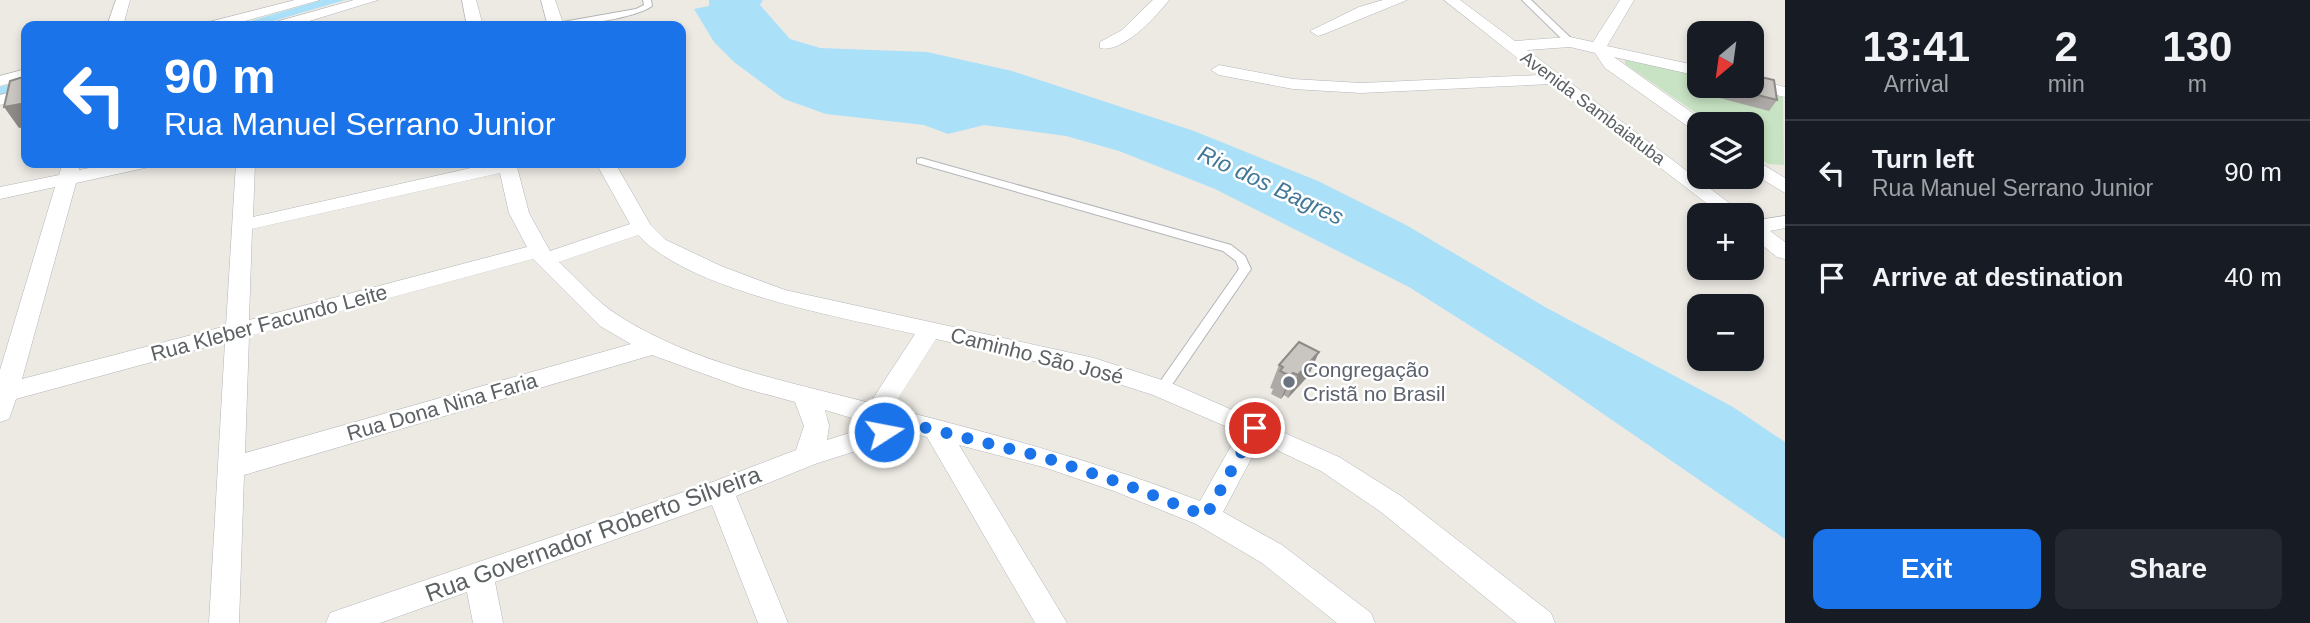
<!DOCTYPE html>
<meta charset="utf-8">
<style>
:root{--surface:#171b24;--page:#242831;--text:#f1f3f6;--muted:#9ea1a6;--line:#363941;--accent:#1a73e8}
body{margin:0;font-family:Helvetica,sans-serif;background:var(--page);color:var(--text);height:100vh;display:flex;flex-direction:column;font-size:26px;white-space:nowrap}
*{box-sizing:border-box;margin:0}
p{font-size:23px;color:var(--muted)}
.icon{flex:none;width:38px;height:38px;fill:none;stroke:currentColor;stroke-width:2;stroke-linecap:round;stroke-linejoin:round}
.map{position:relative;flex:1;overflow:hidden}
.panel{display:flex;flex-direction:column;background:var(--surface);width:525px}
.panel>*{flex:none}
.banner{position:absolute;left:21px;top:21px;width:665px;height:147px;border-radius:14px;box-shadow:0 4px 10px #0003;background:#1a73e8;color:#fff;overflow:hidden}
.needle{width:46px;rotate:209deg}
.buttons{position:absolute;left:1687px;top:21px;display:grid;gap:14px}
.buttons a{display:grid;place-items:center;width:77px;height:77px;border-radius:14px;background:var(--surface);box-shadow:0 4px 10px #0003;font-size:35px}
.pin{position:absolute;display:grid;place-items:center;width:60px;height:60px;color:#fff;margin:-30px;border:4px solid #fff;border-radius:50%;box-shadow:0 2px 7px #0007}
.me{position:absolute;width:77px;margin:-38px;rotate:79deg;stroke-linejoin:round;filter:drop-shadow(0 0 5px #0008)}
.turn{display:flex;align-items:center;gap:24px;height:147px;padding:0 28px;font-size:32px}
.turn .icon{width:91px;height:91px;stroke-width:2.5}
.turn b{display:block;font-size:49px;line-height:60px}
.eta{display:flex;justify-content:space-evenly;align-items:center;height:119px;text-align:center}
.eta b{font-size:42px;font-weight:700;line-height:49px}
.primary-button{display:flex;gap:14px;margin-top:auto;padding:14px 28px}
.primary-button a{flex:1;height:80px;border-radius:14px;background:var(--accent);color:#fff;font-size:28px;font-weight:700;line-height:80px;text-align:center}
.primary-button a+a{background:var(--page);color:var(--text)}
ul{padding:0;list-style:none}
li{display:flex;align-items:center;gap:21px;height:105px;padding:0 28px;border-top:2px solid var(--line)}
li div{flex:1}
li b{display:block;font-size:26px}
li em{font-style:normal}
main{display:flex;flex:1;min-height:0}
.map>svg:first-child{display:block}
.green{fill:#c7e3c3}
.water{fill:#aae0f8}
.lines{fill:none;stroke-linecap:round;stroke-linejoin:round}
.canal{fill:#aae0f8;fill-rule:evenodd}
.service-casing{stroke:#b2b5b8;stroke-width:2}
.minor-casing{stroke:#b2b5b8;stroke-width:1}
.service{fill:#fff;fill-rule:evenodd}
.minor{fill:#fff;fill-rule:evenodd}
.wall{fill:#ada9a6}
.shaded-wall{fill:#8d8a87}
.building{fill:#c9c5c1;stroke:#8d8a87;stroke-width:2}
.route{stroke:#1a73e8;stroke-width:12;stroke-dasharray:0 21.6}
.worship-dot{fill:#6b7280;stroke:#fff;stroke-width:2.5}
.labels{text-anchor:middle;stroke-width:5;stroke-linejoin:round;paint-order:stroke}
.far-street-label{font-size:18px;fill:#5c6164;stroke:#fff}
.street-label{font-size:21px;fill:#5c6164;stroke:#fff}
.worship-label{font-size:21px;fill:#5b616d;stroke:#fff;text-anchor:start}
.water-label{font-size:23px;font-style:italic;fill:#437797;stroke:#fff}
.near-street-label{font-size:24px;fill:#5c6164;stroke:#fff}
</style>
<main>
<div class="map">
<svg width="1785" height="623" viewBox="0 0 1785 623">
<rect width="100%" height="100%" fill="#edeae4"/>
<path class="green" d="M1625 60 1699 75V86H1742L1783 97 1784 165 1768 164 1752 152V124H1712L1625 64Z"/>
<path class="water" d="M709 0H763L760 5 790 39 820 48 927 52 1012 71 1194 131 1318 181 1406 225 1545 307 1733 407 1785 442V539L1538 369 1409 287 1215 189 1119 151 1066 136 984 125 948 134 924 125 826 114 784 99 734 62 714 42 694 9 709 6Z"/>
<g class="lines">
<g class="canal">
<path d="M322 0H345L256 26H234Z"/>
<path d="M26 80V90L0 97V87Z"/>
</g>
<g class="service-casing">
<g id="service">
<path d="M643 0H651L652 6C636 18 574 27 553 26L557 23 636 9 644 5Z"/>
<path d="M1522 0H1531L1573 40V44H1567Z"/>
<path d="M921 158 1231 245 1245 256 1251 269 1167 392H1157L1155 389 1157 386 1239 269 1236 261 1223 251 917 163V159Z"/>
</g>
</g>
<g class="minor-casing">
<g id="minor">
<path d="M116 0H130L123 26H107Z"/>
<path d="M295 0H320L227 26H202L205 23Z"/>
<path d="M354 0H378L293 26H269L272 23Z"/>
<path d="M462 0H476L483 26H467Z"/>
<path d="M541 0H555L564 26H548Z"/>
<path d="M1153 0H1169C1157 16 1122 54 1100 48V42L1122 30Z"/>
<path d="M1383 0H1407L1324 34 1318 36 1310 31 1359 7Z"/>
<path d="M1444 0H1460L1515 41 1570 37 1593 42 1620 0H1634L1607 46 1699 66V76L1614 57 1705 122 1707 124H1699V131L1693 130 1605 68 1595 53 1570 47 1527 50 1745 215H1722L1551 84 1361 93 1293 89 1219 75 1211 70 1219 65 1293 79 1361 83 1539 75Z"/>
<path d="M26 69V79L0 86V76Z"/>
<path d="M1752 79 1785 87V97L1746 88 1752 86Z"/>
<path d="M26 88V98L0 105V95Z"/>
<path d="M1752 158 1785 178V193L1752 173Z"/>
<path d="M63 163H81L79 170 116 163H152L149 167 76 183 22 379 226 326 236 163H255L253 217 493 163H516L529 213 550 251 630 224 596 163H615L650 224 666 240 721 266 785 290 1094 358 1171 383 1339 457 1401 496 1551 613 1555 623H1517L1381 512 1321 471 1260 442 1223 512 1282 545 1371 613 1375 623H1337L1262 563 1196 524 1114 491 1043 467 959 445 1067 623H1035L927 437 912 433 815 464 736 496 788 623H758L712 505 495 582 503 623H473L467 592 380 623H326L330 613 341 609 710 483 796 450 804 426 795 402 743 388 652 355 244 475 239 623H209L225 342 16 399 9 419 0 422V370L55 187 0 199V187L59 175ZM500 173 509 213 527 247 249 320 252 229ZM638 235C690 291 840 317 915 334L870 403C785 381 693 363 619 316 597 302 578 280 559 262ZM533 259 600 326 631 344 245 453 249 336ZM936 339 1082 372 1153 395 1239 432 1200 501C1099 462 997 435 892 408ZM825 410 875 425 878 424 827 440 829 426Z"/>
<path d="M1785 216V228L1770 231 1785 242V259L1777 257 1752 237V221Z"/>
</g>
</g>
<use href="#service" class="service"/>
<use href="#minor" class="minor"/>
</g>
<g class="wall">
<path d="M1713 86H1752L1777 100 1769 111 1712 96Z"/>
<path d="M1279 365 1309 375 1288 398 1284 395 1281 399 1271 394 1273 389 1270 388Z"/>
</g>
<g class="shaded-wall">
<path d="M26 103V127L19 128 4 107Z"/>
<path d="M1319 352 1309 375 1288 398 1298 375Z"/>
<path d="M1293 373 1284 395 1281 399 1290 376Z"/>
</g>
<g class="building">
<path d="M1752 75 1774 80 1777 100 1722 86H1752Z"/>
<path d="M26 76V103L4 107 10 81Z"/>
<path d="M1299 342 1319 352 1298 375 1293 373 1290 376 1280 371 1283 367 1279 365Z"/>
</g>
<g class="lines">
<path class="route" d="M884 432 910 424 1043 457 1124 484 1206 516 1255 428"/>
</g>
<circle class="worship-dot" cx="1289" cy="382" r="7"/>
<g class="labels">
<g class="far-street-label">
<text transform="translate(1593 108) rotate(37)" y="6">Avenida Sambaiatuba</text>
</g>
<g class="street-label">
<text transform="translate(269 323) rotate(-15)" y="7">Rua Kleber Facundo Leite</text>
<text transform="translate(1037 356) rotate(14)" y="7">Caminho São José</text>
<text transform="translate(442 407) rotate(-16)" y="7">Rua Dona Nina Faria</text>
</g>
<g class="worship-label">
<text x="1303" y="377">Congregação<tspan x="1303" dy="24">Cristã no Brasil</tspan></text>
</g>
<g class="water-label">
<text transform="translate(1271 185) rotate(25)" y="8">Rio dos Bagres</text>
</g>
<g class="near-street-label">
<text transform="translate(593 534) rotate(-20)" y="8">Rua Governador Roberto Silveira</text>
</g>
</g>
</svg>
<div class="buttons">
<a><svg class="needle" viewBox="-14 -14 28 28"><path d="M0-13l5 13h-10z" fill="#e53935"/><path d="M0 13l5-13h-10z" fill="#9ea1a6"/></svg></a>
<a><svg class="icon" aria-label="layers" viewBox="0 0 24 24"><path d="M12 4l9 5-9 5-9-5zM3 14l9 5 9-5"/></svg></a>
<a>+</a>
<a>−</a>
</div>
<div class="pin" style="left:1255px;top:428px;background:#d93025"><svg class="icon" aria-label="arrive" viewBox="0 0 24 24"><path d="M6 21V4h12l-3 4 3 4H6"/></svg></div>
<svg class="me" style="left:884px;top:432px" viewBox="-20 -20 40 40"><circle r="17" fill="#1a73e8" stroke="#fff" stroke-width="3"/><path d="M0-11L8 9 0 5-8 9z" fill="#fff"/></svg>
<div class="banner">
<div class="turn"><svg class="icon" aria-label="left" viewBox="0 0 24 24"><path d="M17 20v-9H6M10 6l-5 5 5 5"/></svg><div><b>90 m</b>Rua Manuel Serrano Junior</div></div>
</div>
</div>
<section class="panel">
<div class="eta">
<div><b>13:41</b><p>Arrival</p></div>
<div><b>2</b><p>min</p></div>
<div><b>130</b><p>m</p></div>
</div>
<ul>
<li><svg class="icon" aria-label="left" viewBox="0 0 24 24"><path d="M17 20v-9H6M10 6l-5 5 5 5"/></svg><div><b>Turn left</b><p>Rua Manuel Serrano Junior</p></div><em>90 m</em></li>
<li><svg class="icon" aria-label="arrive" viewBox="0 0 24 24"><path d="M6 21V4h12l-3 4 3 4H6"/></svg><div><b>Arrive at destination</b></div><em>40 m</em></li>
</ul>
<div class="primary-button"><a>Exit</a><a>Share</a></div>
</section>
</main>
